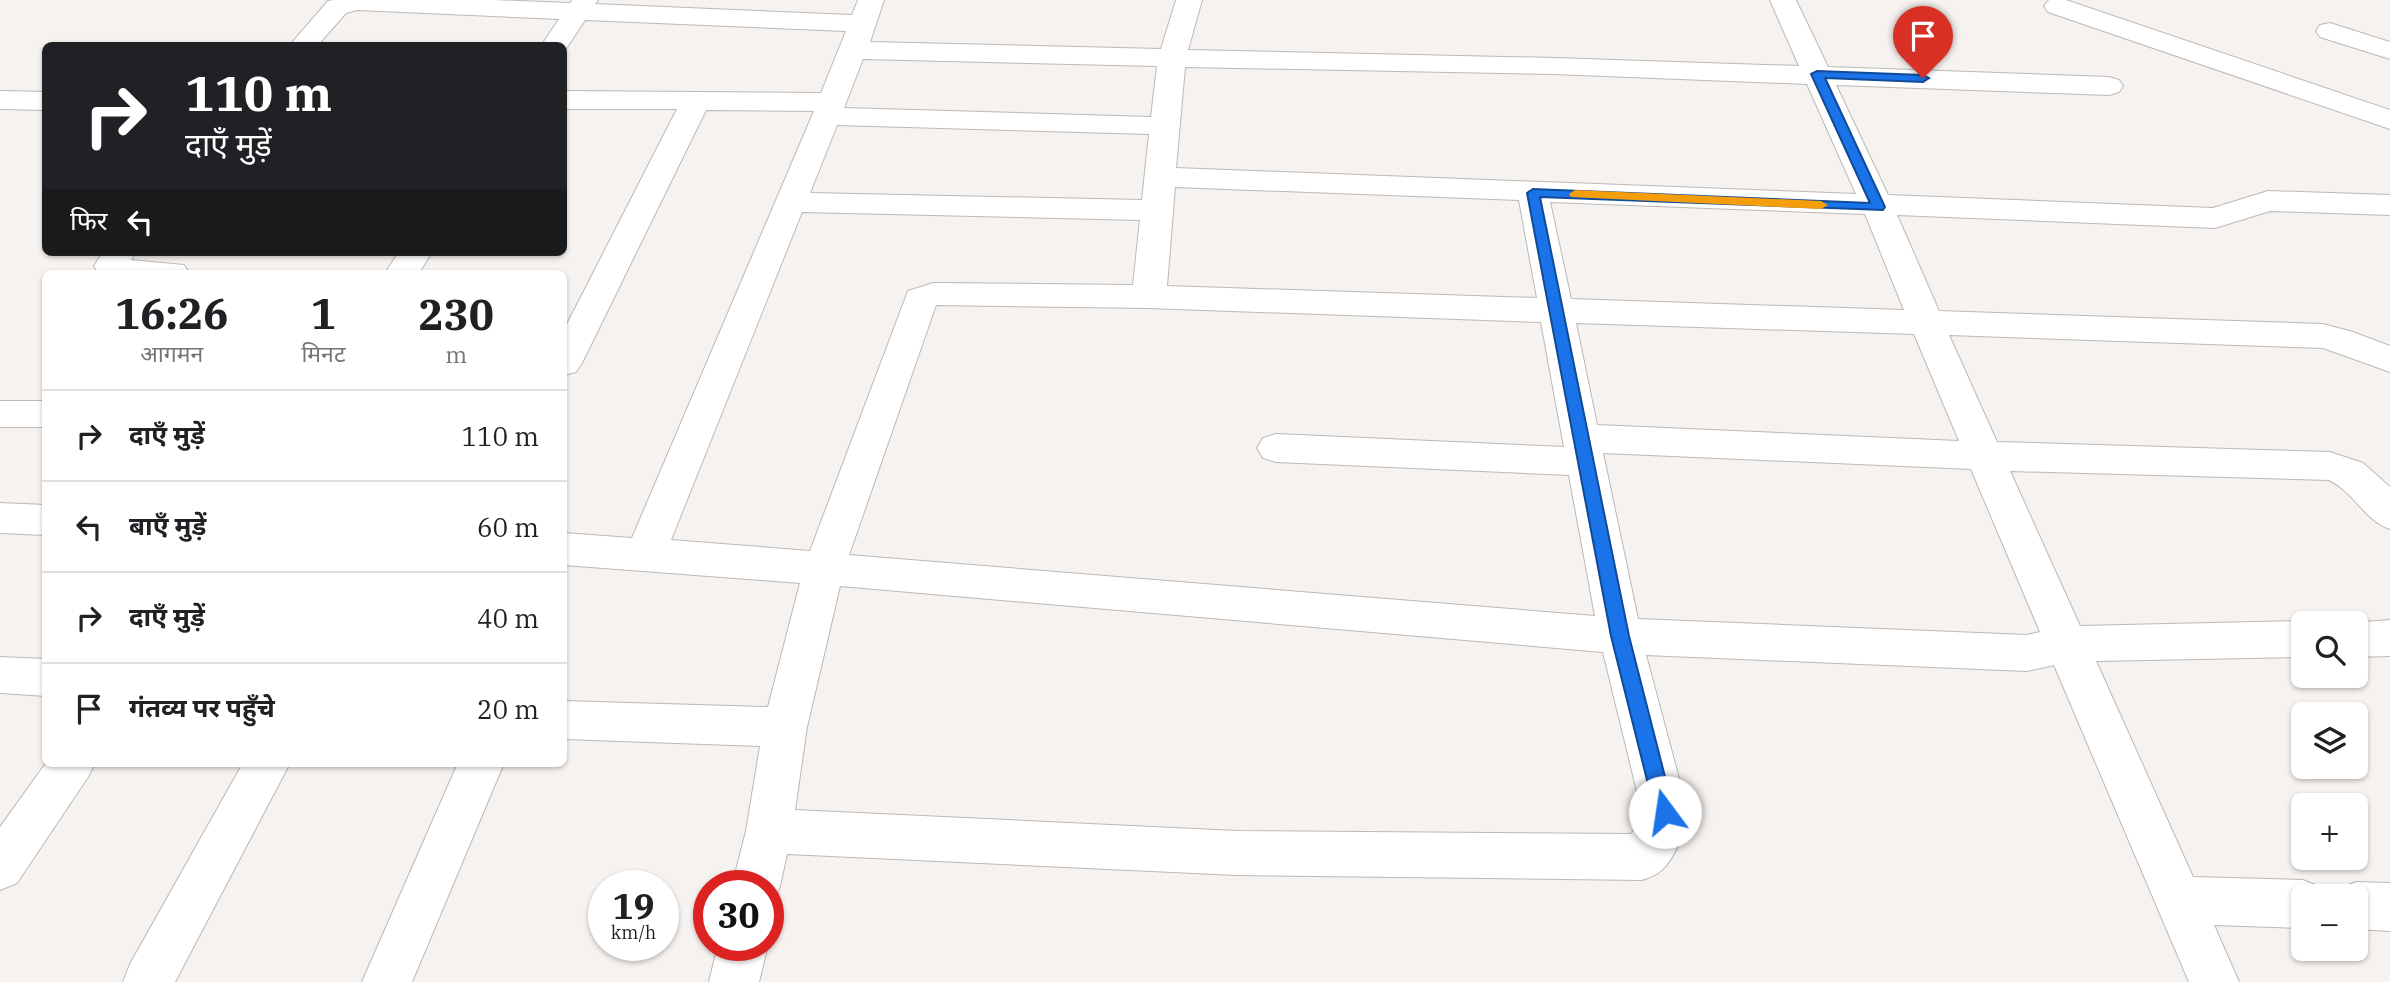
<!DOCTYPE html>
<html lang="hi">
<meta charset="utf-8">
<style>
:root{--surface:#fff;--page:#f6f6f6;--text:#202124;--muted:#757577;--line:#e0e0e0}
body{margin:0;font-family:"IBM Plex Serif","Noto Sans Devanagari",serif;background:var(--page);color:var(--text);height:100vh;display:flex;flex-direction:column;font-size:26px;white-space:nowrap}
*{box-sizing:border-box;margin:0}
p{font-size:23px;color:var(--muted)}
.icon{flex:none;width:38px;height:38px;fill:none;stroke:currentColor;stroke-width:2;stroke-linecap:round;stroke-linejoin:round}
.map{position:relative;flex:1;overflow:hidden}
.side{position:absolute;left:42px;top:270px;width:525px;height:497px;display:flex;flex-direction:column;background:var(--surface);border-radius:10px;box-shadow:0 2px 5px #0004}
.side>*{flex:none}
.banner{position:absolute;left:42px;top:42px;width:525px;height:214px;border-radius:10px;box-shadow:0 2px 5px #0004;background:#202124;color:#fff;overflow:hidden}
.buttons{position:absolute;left:2291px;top:611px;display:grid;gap:14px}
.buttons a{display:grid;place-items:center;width:77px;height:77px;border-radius:10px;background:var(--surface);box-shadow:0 2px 5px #0004;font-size:35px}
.speed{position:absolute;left:588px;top:870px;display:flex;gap:14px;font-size:35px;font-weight:700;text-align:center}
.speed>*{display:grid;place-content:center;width:91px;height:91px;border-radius:50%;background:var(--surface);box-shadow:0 2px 5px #0004;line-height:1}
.speed small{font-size:18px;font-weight:400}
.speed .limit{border:10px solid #d22;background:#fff;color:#111}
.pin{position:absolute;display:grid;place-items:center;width:60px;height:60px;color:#fff;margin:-72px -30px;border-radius:50% 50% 50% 0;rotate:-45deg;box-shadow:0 0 7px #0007}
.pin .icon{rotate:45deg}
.me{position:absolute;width:77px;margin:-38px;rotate:346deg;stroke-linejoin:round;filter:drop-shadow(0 0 5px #0008)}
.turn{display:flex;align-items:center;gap:24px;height:147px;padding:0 28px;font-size:32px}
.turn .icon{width:91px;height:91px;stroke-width:2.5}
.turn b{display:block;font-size:49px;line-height:60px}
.then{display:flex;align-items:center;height:66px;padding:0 28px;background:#0003;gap:14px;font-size:26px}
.eta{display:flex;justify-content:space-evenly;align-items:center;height:119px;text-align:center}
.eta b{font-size:42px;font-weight:700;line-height:49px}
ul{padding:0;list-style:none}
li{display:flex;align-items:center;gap:21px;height:91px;padding:0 28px;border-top:2px solid var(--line)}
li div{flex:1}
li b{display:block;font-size:26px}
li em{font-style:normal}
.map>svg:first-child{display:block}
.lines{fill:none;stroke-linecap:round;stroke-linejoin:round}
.minor-casing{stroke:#bcb8b5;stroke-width:2}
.minor{fill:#fff;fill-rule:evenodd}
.route{fill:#1a73e8;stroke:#114b97;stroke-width:2}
.slow{fill:#f59e0b}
</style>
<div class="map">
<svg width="2390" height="982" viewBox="0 0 2390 982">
<rect width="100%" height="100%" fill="#f6f2ef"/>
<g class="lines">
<g class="minor-casing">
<g id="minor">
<path d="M333 0H494L570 3 572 0H598L595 4 852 15 858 0H884L870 42 1161 49 1176 0H1202L1188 50 1554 58 1799 66 1770 0H1796L1828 67 2109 77 2119 80 2123 86 2119 92 2109 95 1836 85 1888 195 2213 208 2268 191 2390 195V215L2270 211 2215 228 1897 215 1939 311 2323 324 2353 332 2390 346V372L2323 348 1949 335 1997 442 2330 452 2363 463 2390 487V529C2365 521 2354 492 2329 480L2010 471 2080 626 2303 621 2308 623H2303V657L2096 661 2193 877 2303 880 2320 887 2324 896H2303V928L2214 925 2239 982H2189L2054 665 2027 671 1646 655 1688 812C1684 830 1675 862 1658 873 1654 876 1647 878 1642 880L1237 875 787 854 780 886 773 902 768 904V886H732L746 831 760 746 564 739V701L768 707 800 583 564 565V533L632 538 814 111 706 110 582 363 576 372 564 375V330L677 109H564V91L821 93 846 31 585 20 564 52V46H541L559 19 357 10 346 13 317 46H289L328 1ZM863 59 1157 66 1151 117 844 108ZM1185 67 1554 74 1807 84 1856 194 1176 168ZM837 125 1149 134 1142 200 810 193ZM1175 187 1519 200 1537 298 1167 286ZM1550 202 1865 214 1904 310 1571 299ZM802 212 1140 220 1133 285 933 283 908 291 810 551 671 540ZM936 305 1149 308 1541 322 1564 447 1276 434 1263 438 1257 448 1263 458 1276 462 1569 475 1595 616 849 555ZM1576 323 1914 334 1959 441 1597 425ZM1603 453 1971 469 2040 632 2027 635 1638 619ZM840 586 1603 652 1642 812 1639 824 1631 834 1237 831 795 810 807 727Z"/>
<path d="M2049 0H2066L2390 110V129L2048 12 2044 6Z"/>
<path d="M2330 23 2390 42V59L2320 37 2316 31 2320 25Z"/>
<path d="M0 91 46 92V110L0 109Z"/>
<path d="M103 252H136L131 260 184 265 189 273H98L94 266Z"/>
<path d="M399 252H432L419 273H385Z"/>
<rect x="0" y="401" width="46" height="26"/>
<path d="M0 503 46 505V535L0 533Z"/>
<path d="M2390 620V656L2356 657V623H2351Z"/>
<path d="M0 657 46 659V696L0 693Z"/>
<path d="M46 763H95L88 777 17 883 0 890V827Z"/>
<path d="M243 763H290L175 982H123L130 964Z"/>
<path d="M458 763H504L412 982H362Z"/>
<path d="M2356 882 2390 883V931L2356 929V896H2336L2339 889Z"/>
<path d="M718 945H768L759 982H709Z"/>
</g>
</g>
<use href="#minor" class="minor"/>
</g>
<path class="route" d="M1817 71 1923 75 1929 78 1923 82 1825 78 1885 207 1883 210 1540 197 1629 636 1674 812 1671 818 1665 821 1658 818 1655 812 1611 636 1527 193 1533 189 1870 203 1811 74Z"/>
<path class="slow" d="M1575 190 1821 201 1828 205 1821 209 1571 197 1569 194Z"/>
</svg>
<div class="buttons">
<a><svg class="icon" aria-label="search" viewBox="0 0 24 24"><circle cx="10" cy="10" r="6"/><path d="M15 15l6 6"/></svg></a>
<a><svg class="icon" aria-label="layers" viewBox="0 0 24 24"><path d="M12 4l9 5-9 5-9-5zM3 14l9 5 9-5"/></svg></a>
<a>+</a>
<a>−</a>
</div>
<div class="speed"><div>19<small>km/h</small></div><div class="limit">30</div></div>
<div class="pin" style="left:1923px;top:78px;background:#d93025"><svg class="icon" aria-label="arrive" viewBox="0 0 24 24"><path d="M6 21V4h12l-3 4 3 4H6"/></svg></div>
<svg class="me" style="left:1665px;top:812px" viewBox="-20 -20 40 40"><circle r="19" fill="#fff"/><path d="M0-13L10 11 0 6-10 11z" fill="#1a73e8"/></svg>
<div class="banner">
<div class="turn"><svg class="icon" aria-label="right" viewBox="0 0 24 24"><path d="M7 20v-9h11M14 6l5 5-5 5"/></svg><div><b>110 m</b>दाएँ मुड़ें</div></div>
<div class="then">फिर<svg class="icon" aria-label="left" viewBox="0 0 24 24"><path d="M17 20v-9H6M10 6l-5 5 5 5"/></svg></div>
</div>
<section class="side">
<div class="eta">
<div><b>16:26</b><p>आगमन</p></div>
<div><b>1</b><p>मिनट</p></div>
<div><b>230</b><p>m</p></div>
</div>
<ul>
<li><svg class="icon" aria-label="right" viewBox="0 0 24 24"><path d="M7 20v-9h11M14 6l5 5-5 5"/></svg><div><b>दाएँ मुड़ें</b></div><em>110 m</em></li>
<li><svg class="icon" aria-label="left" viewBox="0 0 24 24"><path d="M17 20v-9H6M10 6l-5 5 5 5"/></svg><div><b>बाएँ मुड़ें</b></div><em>60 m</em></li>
<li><svg class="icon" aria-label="right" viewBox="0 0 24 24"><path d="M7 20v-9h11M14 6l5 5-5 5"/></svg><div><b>दाएँ मुड़ें</b></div><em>40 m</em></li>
<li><svg class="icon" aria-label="arrive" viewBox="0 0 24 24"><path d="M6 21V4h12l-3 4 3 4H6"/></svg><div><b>गंतव्य पर पहुँचे</b></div><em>20 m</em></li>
</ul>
</section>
</div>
